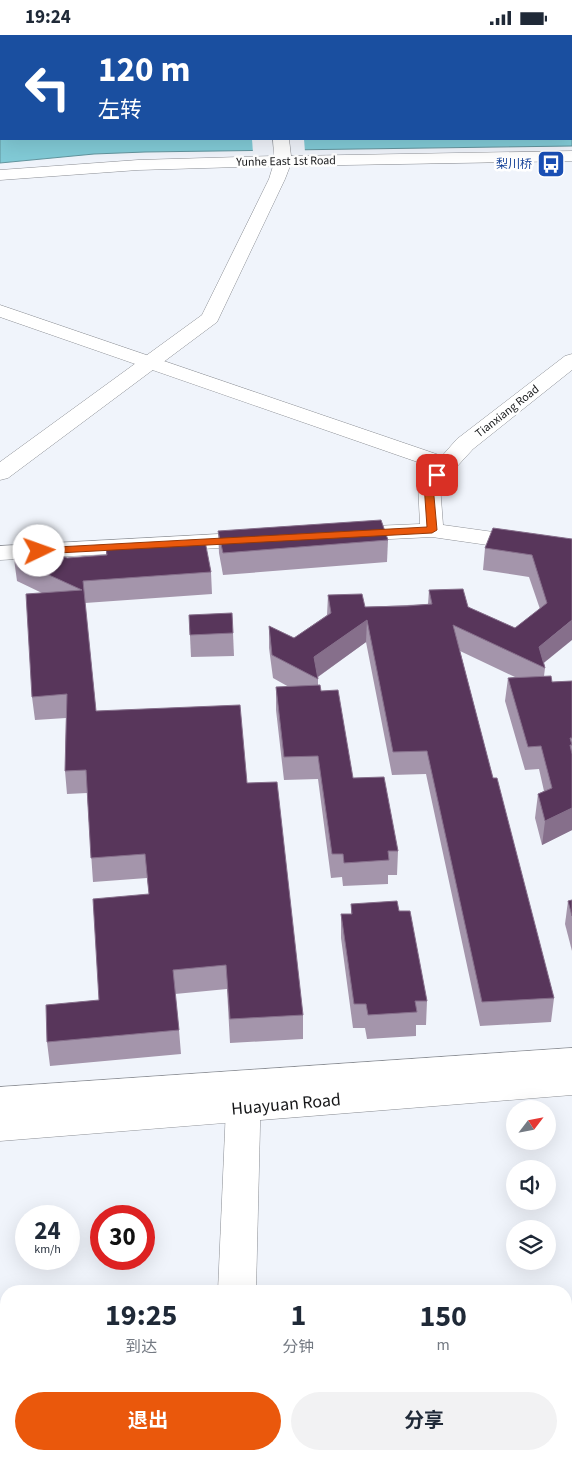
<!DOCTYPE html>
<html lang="zh">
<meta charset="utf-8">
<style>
:root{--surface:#fff;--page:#f2f2f3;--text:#1f2937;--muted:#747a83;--accent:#ea580c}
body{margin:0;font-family:"Source Sans 3","Noto Sans SC",sans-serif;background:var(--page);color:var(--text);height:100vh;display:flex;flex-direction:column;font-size:19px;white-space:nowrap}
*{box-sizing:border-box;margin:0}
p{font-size:16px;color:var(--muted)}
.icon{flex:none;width:28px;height:28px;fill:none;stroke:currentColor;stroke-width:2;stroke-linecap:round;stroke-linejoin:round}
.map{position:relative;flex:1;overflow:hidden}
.details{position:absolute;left:0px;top:1250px;width:572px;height:175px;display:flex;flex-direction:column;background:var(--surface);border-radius:20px 20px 0 0;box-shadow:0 5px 20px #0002}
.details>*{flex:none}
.guide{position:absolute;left:0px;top:0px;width:572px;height:105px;box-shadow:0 5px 20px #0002;background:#1a4fa0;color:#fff;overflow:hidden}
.needle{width:32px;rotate:58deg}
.fabs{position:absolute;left:506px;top:1065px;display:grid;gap:10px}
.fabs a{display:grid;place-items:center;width:50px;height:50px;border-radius:50%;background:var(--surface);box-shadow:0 5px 20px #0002;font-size:25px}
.speed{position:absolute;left:15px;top:1170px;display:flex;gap:10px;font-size:25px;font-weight:700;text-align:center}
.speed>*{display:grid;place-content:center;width:65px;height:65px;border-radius:50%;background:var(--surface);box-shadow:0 5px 20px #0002;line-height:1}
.speed small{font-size:12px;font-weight:400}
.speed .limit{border:8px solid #d22;background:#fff;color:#111}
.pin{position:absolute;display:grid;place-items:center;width:42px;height:42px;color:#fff;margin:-21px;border-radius:10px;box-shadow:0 2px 8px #0006}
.me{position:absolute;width:55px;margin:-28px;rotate:87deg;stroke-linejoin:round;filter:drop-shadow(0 0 4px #0008)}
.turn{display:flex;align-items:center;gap:18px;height:105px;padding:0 15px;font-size:22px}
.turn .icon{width:65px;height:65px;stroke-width:2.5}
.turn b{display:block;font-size:35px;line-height:42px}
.eta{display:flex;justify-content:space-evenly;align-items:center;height:85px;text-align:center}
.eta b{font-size:30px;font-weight:700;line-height:35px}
.button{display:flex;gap:10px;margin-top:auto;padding:10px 15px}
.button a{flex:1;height:58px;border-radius:30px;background:var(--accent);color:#fff;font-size:20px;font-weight:700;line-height:58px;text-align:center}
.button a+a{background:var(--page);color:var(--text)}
.status{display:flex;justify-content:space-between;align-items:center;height:35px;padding:0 25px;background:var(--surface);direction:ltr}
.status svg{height:14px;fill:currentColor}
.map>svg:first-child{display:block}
.water{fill:#82cbd7;stroke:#62959e}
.pier{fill:#f0f4fb}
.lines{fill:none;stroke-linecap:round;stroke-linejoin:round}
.minor-casing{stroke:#8a8d93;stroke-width:1}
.tertiary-casing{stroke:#8a8d93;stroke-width:1}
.secondary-casing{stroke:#8a8d93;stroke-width:1}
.minor{fill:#fff;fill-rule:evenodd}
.tertiary{fill:#fff;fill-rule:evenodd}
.secondary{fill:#fff;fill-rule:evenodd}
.wall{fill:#a495ab}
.shaded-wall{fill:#866f8b}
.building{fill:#58365b;stroke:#866f8b}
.route{fill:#ea580c;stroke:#983908}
.labels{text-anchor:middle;stroke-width:5;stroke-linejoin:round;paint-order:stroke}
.far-street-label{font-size:12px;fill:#161719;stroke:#fff}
.far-transit-label{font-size:12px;fill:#164399;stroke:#fff;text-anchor:end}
.near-street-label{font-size:18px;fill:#161719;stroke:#fff}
</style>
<div class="status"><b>19:24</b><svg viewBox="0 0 49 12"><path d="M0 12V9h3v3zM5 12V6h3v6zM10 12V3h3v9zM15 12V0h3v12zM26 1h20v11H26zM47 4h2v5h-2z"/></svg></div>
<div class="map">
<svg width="572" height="1425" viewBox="0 0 572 1425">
<rect width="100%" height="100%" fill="#f0f4fb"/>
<path class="water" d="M572 77V111L145 117 94 119 0 128V96L1 104H571Z"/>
<path class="pier" d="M252 104H304L305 117 253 118Z"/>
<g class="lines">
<g class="minor-casing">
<g id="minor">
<rect x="0" y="35" width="1" height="8"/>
<path d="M0 270 442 421 457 404 565 321 572 319V335L473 414 440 450 443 490 572 508V522L432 502 349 506 341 504 337 499 341 494 349 492 420 489 418 449 432 432 0 282Z"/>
<path d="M256 497 264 499 268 504 264 509 256 511 0 525V511Z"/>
<path d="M244 1037 256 1041 261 1050 256 1256H218L227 1050 232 1041Z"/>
<rect x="212" y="1419" width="40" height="6"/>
</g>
</g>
<g class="tertiary-casing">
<g id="tertiary">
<rect x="273" y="0" width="14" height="1"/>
<rect x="571" y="64" width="1" height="10"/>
<rect x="0" y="76" width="1" height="10"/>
<path d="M273 104H289L291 121 572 116V126L290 131 285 144 217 287 8 443 0 445V427L202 280 269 144 273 131 138 135 0 145V135L138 125 274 121Z"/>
</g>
</g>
<g class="secondary-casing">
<path id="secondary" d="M572 1013V1060L0 1106V1052Z"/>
</g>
<use href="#minor" class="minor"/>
<use href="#tertiary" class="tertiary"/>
<use href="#secondary" class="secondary"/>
</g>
<g class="wall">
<path d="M522 0H572V52H571V1H525Z"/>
<path d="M218 496 388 505 387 527 223 540 219 518Z"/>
<path d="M572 504 544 628 545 633 544 641 552 647 572 646V795L542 810 535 783 538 759 544 756 539 734 525 735 505 666 508 643 515 642 460 616 493 743 554 963 551 987 480 991 426 739 392 740 366 607 318 642V650L321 656 353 743 398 816 397 840H388V849L343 851 342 842 331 843 318 744 284 745 276 675V652H289L273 643 269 613V591L294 603 327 580 328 560 365 572 428 569 429 555 468 572 515 593 540 574 529 542 483 535 485 513Z"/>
<path d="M106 513 211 537 212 559 85 568 96 676 247 748 303 980V1004L230 1008 227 954 175 959 179 995 181 1019 50 1031 47 1007 99 965 149 859 147 843 93 847 87 758 67 759 65 736 66 683 35 685 32 662 42 558 17 546 14 524 67 523 106 520Z"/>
<path d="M189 580 233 598 234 621 191 622Z"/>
<path d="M572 865V916L565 889 568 866Z"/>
<path d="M351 869 399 876 427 966 426 990H416V1001L367 1004 365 993H353L341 903V879H351Z"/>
</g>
<g class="shaded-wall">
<path d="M367 585 366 607 316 643 314 622Z"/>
<path d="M572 585V605L540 631 539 612Z"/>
<path d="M572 773V795L542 810 545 786Z"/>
</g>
<g class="building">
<path d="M313 0H416L417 1H313Z"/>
<path d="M553 0H572V41H571V1H516H555Z"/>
<path d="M381 485 388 505 223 518 218 496Z"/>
<path d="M493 493 572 504V585L539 612 545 633 453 590 493 743H497L554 963 482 967 427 716 393 717 367 585 314 622 318 644 272 620 269 591 294 603 331 578 328 560 362 559 365 572 407 571 432 569 429 555 463 554 468 572 515 593 547 568 532 520 485 513Z"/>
<path d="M205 506 211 537 83 546 96 676 240 670 247 748 277 747 303 980 230 984 226 930 173 935 179 995 47 1007 46 970 99 965 93 864 149 859 145 819 91 823 86 735 65 736 67 659 32 662 26 559 82 555 14 524 37 510 67 523 107 520 106 513Z"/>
<path d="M232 578 233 598 190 600 189 580Z"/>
<path d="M551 641 552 647 572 646V703H570L572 710H570L572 719V773L545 786 538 759 552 753 541 711 528 712 508 643Z"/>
<path d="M320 650 321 656 338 655 353 743 384 742 398 816H388L389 825 344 828 343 819H332L318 721 284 722 276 652Z"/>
<path d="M572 865V881L568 866Z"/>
<path d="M397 866 399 876H410L427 966H415L417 977 368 980 366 969H354L341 879H352L351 869Z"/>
</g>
<path class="route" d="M437 437 442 440 433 450 437 495 432 498 39 519 34 516 39 513 427 492 424 449 434 438Z"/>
<defs>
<g id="bus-square" transform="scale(1.4375)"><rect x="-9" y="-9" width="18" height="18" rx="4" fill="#1a4fb4" stroke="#fff"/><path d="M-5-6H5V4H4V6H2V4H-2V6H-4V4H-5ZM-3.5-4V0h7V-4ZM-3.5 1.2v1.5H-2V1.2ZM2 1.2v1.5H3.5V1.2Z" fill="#fff"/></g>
</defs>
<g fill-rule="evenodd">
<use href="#bus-square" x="551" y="129"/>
</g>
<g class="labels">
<g class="far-street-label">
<text transform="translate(286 126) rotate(-1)" y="4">Yunhe East 1st Road</text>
<text transform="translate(507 376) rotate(-38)" y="4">Tianxiang Road</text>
</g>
<g class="far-transit-label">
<text x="532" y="133">梨川桥</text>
</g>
<g class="near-street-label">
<text transform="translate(286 1069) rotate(-5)" y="6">Huayuan Road</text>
</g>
</g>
</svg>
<div class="fabs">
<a><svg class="needle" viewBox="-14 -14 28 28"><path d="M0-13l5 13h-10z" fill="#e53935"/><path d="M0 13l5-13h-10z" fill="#747a83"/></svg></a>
<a><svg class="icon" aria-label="sound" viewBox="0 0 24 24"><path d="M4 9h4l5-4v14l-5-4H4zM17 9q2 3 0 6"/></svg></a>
<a><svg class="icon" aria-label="layers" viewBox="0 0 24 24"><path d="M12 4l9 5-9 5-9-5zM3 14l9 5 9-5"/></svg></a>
</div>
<div class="speed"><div>24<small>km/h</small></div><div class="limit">30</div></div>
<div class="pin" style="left:437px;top:440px;background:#d93025"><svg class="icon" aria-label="arrive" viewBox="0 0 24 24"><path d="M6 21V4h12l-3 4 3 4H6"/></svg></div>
<svg class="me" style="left:39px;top:516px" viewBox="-20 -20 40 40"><circle r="19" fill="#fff"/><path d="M0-13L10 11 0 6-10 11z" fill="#ea580c"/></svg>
<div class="guide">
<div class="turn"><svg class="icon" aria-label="left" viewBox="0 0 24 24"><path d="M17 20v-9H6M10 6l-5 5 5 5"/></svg><div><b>120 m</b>左转</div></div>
</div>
<section class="details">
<div class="eta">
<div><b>19:25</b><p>到达</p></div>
<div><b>1</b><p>分钟</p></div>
<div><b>150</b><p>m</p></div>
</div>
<div class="button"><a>退出</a><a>分享</a></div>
</section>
</div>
